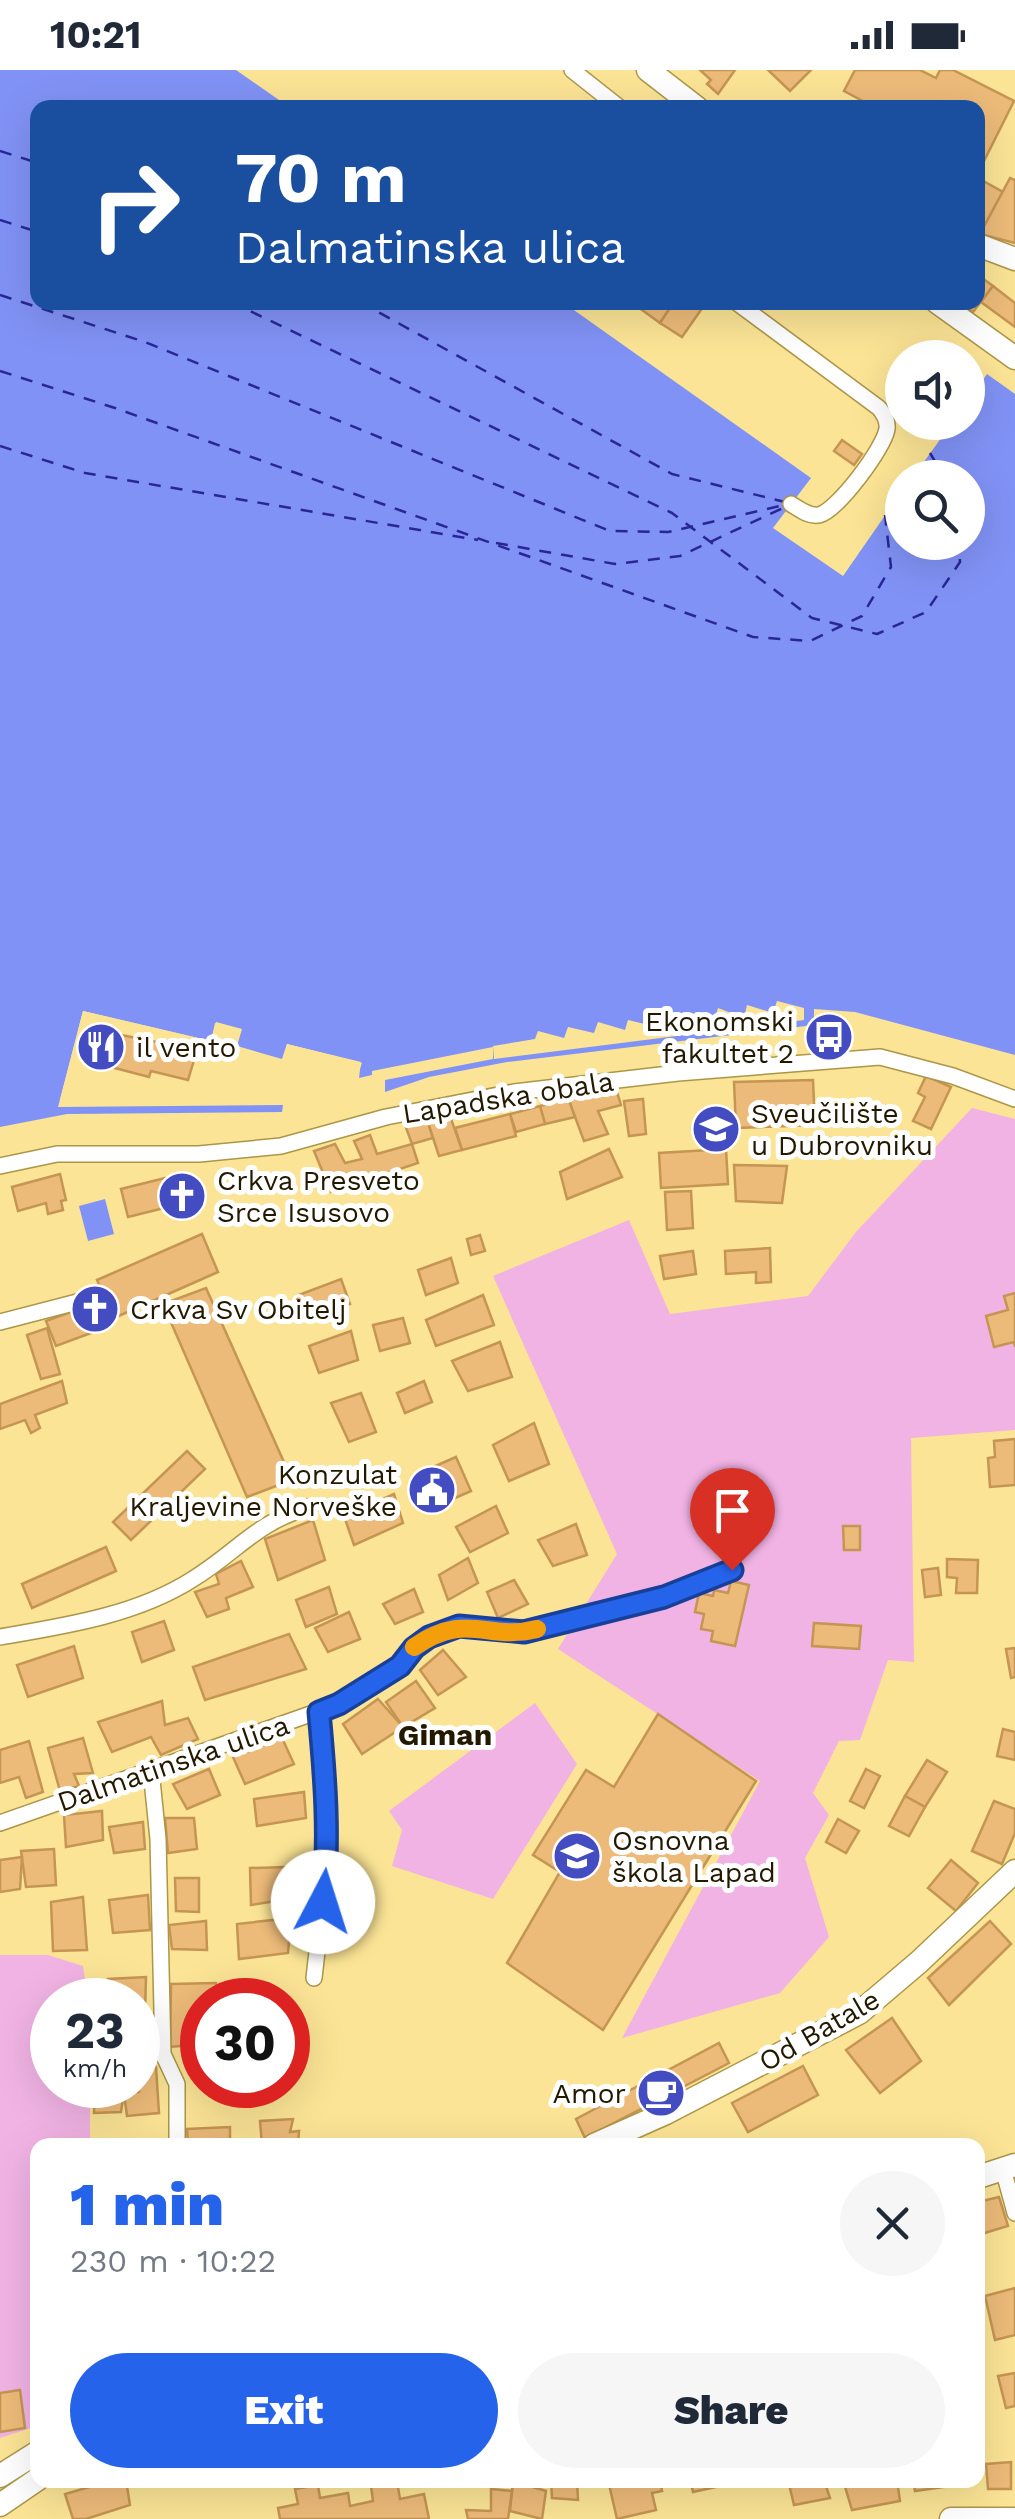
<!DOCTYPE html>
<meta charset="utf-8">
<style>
:root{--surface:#fff;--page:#f6f6f7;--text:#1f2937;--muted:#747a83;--accent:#2563eb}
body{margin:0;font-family:"Work Sans",sans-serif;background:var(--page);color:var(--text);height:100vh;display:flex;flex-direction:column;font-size:38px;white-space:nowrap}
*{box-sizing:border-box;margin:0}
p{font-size:32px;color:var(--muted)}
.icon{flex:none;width:55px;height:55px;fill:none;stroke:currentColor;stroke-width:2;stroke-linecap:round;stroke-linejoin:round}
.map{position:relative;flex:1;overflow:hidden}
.panel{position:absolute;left:30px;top:2068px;width:955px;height:350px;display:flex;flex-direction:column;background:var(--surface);border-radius:20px;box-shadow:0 10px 40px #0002}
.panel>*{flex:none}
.top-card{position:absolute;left:30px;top:30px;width:955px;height:210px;border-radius:20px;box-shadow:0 10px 40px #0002;background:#1a4fa0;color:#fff;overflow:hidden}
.tools{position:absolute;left:885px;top:270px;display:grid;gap:20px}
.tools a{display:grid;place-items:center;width:100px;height:100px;border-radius:50%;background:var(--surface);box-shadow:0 10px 40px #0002;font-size:50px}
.speed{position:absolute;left:30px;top:1908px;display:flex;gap:20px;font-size:50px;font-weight:700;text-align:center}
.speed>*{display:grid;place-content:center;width:130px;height:130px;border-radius:50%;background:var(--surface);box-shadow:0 10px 40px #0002;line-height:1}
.speed small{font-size:25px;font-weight:400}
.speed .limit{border:15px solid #d22;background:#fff;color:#111}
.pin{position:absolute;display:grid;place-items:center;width:85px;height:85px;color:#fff;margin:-102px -42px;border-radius:50% 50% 50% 0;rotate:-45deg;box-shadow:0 0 10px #0007}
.pin .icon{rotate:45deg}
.me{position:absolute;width:110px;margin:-55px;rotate:5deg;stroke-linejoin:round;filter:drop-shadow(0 0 8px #0008)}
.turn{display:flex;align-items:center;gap:35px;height:210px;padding:0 40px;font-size:45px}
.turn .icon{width:130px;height:130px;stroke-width:2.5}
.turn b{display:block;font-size:70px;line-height:85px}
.round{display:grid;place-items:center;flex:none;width:105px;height:105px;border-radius:52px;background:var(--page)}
.overview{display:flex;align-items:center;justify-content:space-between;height:170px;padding:0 40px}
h1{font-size:60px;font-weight:800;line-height:75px;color:var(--accent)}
.primary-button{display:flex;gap:20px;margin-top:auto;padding:20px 40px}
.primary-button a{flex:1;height:115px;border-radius:60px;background:var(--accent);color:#fff;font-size:40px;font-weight:800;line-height:115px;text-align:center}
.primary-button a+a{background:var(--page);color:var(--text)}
.status{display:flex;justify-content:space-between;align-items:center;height:70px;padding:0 50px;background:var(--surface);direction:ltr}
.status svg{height:28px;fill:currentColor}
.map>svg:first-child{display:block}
.green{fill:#f1b3e4}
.water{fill:#8092f5}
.pier{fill:#fbe495}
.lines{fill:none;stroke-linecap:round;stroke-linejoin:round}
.ferry{stroke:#292798;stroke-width:2.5;stroke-dasharray:12 10;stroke-linecap:butt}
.building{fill:#edbb79;stroke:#c59553;stroke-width:2.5}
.street-casing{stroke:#ac9648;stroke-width:18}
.secondary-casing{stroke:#ac9648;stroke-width:25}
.street{stroke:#fff;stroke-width:15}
.secondary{stroke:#fff;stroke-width:22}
.route-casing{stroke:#184099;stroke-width:25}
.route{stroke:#2563eb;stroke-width:18}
.slow{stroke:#f59e0b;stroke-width:18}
.labels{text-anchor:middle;stroke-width:10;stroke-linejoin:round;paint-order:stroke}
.poi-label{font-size:28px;fill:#221900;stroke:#fff;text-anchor:start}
.street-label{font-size:28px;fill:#221900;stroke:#fff}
.neighbourhood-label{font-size:30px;font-weight:bold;fill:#221900;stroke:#fff}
</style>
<div class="status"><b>10:21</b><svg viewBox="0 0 49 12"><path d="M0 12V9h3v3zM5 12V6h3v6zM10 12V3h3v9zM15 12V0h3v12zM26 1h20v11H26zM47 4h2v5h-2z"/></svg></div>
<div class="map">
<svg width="1015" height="2449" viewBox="0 0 1015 2449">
<rect width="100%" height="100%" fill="#fbe495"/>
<g class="green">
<path d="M972 1038 1015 1049V1360L911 1368 914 1592 888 1590 860 1670 839 1671 813 1723 829 1745 805 1788 829 1867 780 1923 622 1968 760 1711 558 1579 617 1484 493 1206 629 1150 670 1244 808 1226 856 1162Z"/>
<path d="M535 1633 577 1694 493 1829 392 1796 402 1760 389 1741Z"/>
<path d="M0 1885H48L83 1896 88 1930H52V2015H90V2075H38L37 2356 0 2368Z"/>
</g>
<g class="water">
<path d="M0 0H236L289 37 38 38V232L564 233 811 408 773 458 843 506 902 421V472H968V408L913 407 952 353 968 352V332L987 304 1015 324V985L855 942 814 939V955L507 992 429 1007 385 1022V1010L493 989V977L372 1001V1005L359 1008 361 992 287 974 282 990 236 976 241 959 215 953 211 971 83 941 58 1037 283 1035 282 1042 67 1044 0 1057Z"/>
<path d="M105 1129 114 1164 88 1171 79 1136Z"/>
</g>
<g class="pier">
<path d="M777 931 804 938V950L494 989 493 976 535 969 538 961 564 968 568 957 594 963 598 952 625 960 628 950 653 956 657 946 684 953 688 942 714 951 718 938 744 948 747 935 773 943Z"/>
<path d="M83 941 211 971 216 952 242 959 237 976 282 989 287 974 362 993 355 1012 356 996 290 980 287 992 282 995 235 981 231 976 235 962 219 958 216 973 211 976 86 947 65 1030H60Z"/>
</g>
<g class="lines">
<g class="ferry">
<path d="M0 81 38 93"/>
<path d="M0 150 38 162"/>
<path d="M0 225 145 272 610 461 668 462 784 435"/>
<path d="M231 232 672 443 812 548 877 564 926 542 960 492 959 472"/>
<path d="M360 232 672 404 785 432"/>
<path d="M0 301 115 338 753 567 810 571 862 546 891 497 885 445"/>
<path d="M0 376 85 403 478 470"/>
<path d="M930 383 945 408"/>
<path d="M496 473 615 494 680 486 785 437"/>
</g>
</g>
<g class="building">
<path d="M700 0H735L718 24 707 14 711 10Z"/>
<path d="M768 0H811L790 21Z"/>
<path d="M855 0H920L936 8 940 0H953L1014 31 983 93 978 90V38H876L844 21Z"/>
<path d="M978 108 1003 122 980 164 978 162Z"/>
<path d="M1010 108 1015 110V173L980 164Z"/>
<path d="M978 205 993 216 973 242 960 232H978Z"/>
<path d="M993 216 1015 233V257L981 232Z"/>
<path d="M631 232H674L660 253Z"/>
<path d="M674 232 705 234 682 267 660 253Z"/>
<path d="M842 370 862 384 854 395 834 381Z"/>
<path d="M101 961 197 980 188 1010 151 1001 149 1007 96 993 87 985 85 975 90 965Z"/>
<path d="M926 1006 951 1017 931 1059 913 1051 925 1027 918 1023Z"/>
<path d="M813 1010 815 1055 736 1058 734 1012Z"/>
<path d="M617 1022 621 1035 598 1041 608 1064 584 1071 568 1028Z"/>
<path d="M568 1028 575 1047 545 1054 540 1036Z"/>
<path d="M643 1029 646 1064 629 1066 624 1031Z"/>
<path d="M540 1036 545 1054 516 1062 510 1044Z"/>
<path d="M510 1044 516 1066 462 1080 455 1058Z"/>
<path d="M450 1046 462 1080 439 1086 427 1050Z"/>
<path d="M427 1050 433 1068 412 1074 405 1055Z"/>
<path d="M370 1065 377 1084 412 1074 418 1093 331 1122 314 1081 335 1074 345 1093 362 1089 354 1071Z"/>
<path d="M609 1079 622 1107 567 1129 560 1102Z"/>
<path d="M726 1079 728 1114 661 1118 659 1083Z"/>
<path d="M734 1095 787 1096 782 1133 736 1131Z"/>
<path d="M60 1104 66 1130 61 1131 63 1140 48 1144 46 1133 18 1141 12 1117Z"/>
<path d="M165 1108 172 1136 128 1147 121 1119Z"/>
<path d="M691 1121 693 1158 667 1160 665 1122Z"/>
<path d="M202 1164 218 1202 114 1248 97 1210Z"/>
<path d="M480 1165 485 1181 471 1185 467 1169Z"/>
<path d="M770 1178 771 1212 756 1213V1202L726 1204 725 1181Z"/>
<path d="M693 1181 696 1204 664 1209 660 1186Z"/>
<path d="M451 1188 458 1213 426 1225 418 1200Z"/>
<path d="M341 1209 350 1234 305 1250 296 1226Z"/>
<path d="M206 1218 292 1410 247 1427 163 1234Z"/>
<path d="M1015 1223V1277L1014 1272 994 1277 986 1246 1008 1240 1004 1226Z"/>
<path d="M483 1225 494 1255 436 1276 426 1250Z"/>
<path d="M99 1230 104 1242 91 1248 86 1236Z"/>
<path d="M79 1239 91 1263 56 1276 46 1251Z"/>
<path d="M403 1248 410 1273 380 1281 373 1255Z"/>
<path d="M47 1258 60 1304 41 1309 27 1265Z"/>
<path d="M351 1261 358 1290 319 1303 309 1276Z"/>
<path d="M500 1272 512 1307 468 1321 452 1291Z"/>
<path d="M62 1311 67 1333 35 1345 40 1358 31 1363 25 1350 0 1359V1334Z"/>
<path d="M424 1311 432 1332 405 1343 397 1323Z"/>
<path d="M361 1323 376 1362 349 1372 331 1333Z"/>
<path d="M534 1353 549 1394 509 1411 493 1375Z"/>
<path d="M1015 1369V1415L990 1417 988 1388 995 1387 994 1371Z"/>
<path d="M187 1381 205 1399 131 1470 113 1452Z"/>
<path d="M456 1387 471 1421 430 1439 415 1405Z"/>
<path d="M394 1424 403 1453 354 1475 344 1446Z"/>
<path d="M496 1436 508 1463 470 1482 456 1457Z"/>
<path d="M313 1450 325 1490 278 1510 265 1469Z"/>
<path d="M576 1454 587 1485 553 1496 538 1470Z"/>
<path d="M843 1456H860V1480H844Z"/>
<path d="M106 1477 116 1501 32 1538 22 1514Z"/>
<path d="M468 1488 478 1513 448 1530 439 1505Z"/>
<path d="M947 1489 978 1490 977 1523H956L957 1508 947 1507Z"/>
<path d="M241 1491 253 1517 226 1528 229 1539 207 1547 195 1522 219 1514 216 1504Z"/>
<path d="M938 1498 941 1525 925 1527 922 1500Z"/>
<path d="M514 1510 528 1534 498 1548 487 1522Z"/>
<path d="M731 1511 749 1515 735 1576 711 1571 713 1561 701 1559 704 1544 695 1542 699 1523 713 1526 714 1520 728 1523Z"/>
<path d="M329 1517 337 1544 306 1557 296 1530Z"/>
<path d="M414 1519 423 1542 395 1554 383 1534Z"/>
<path d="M349 1542 360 1569 328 1582 315 1558Z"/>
<path d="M164 1551 174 1580 142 1592 132 1562Z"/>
<path d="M814 1553 861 1556 859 1579 812 1576Z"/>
<path d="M289 1564 306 1599 205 1630 193 1597Z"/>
<path d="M74 1576 83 1608 28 1627 17 1595Z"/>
<path d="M1015 1578V1607L1011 1608 1006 1579Z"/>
<path d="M443 1580 466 1607 438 1625 420 1600Z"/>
<path d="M416 1611 435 1638 403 1657 386 1632Z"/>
<path d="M378 1629 403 1657 362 1684 343 1654Z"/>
<path d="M162 1631 165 1655 188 1648 198 1669 161 1685 151 1667 112 1682 98 1652Z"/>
<path d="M658 1644 756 1711 603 1960 507 1893 560 1802 533 1785 586 1700 614 1717Z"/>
<path d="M1003 1659 1015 1662V1690L997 1686Z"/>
<path d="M83 1668 93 1703 74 1704 79 1716 60 1721 48 1678Z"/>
<path d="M282 1668 294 1694 245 1714 233 1687Z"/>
<path d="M29 1671 43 1722 26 1728 19 1707 0 1713V1680Z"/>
<path d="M927 1690 947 1702 925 1737 905 1726Z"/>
<path d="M209 1699 220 1725 187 1739 173 1714Z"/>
<path d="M866 1699 880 1706 864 1738 850 1731Z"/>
<path d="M304 1722 306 1748 257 1756 254 1729Z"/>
<path d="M905 1726 925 1737 909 1766 889 1756Z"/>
<path d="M994 1731 1015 1739V1763L1002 1794 972 1781Z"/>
<path d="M102 1741 103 1770 66 1777 64 1745Z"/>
<path d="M165 1748H194L197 1779 168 1783Z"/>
<path d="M838 1749 859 1761 846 1783 826 1772Z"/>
<path d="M143 1752 145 1779 114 1783 109 1757Z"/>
<path d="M54 1779 56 1815 26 1817 21 1781Z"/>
<path d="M22 1787 20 1819 0 1822V1790Z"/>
<path d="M951 1790 978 1813 956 1841 928 1818Z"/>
<path d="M286 1797 283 1830 251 1835 250 1798Z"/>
<path d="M175 1808H199V1842L176 1841Z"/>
<path d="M148 1825 150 1860 113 1863 109 1830Z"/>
<path d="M83 1827 87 1880 53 1881 51 1832Z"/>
<path d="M291 1848 288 1883 239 1889 237 1854Z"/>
<path d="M206 1851 207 1880 172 1879 169 1855Z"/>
<path d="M990 1851 1011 1874 949 1935 928 1908Z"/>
<path d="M146 1907 145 1943H138V1930H107L108 1909Z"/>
<path d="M216 1913 218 1930H202V1944L194 1943 192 1975 170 1977 171 1914Z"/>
<path d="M262 1914 293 1932 288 1941V1930H254Z"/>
<path d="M892 1948 921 1991 880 2023 846 1980Z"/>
<path d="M719 1973 729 1993 585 2068 576 2049Z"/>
<path d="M194 1983 202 1984V2008H196Z"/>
<path d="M803 1996 818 2025 748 2062 732 2033Z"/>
<path d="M156 1997 159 2043 127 2046 124 2024 139 2022 138 1998Z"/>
<path d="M95 2015H125L121 2042 94 2043Z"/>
<path d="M293 2049 290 2062 299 2061 298 2075H262L260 2051Z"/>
<path d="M230 2057V2075H188L187 2059Z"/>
<path d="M999 2127 1008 2156 978 2165V2132Z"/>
<path d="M1015 2218V2265L995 2270 985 2226Z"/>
<path d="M1015 2303V2336L1006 2338 998 2306Z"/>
<path d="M20 2320 25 2358 0 2362V2323Z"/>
<path d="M1011 2392V2419H988L986 2394Z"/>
<path d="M113 2410H126L130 2435 86 2449H73L65 2424Z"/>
<path d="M551 2410H577L578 2430 552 2428Z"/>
<path d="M608 2410H660L662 2421 652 2423 656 2440 617 2449Z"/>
<path d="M690 2410H748L693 2422Z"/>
<path d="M788 2410H824L830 2428 794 2435Z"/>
<path d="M843 2410H897L900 2431 852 2440Z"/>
<path d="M913 2410H965V2414L915 2421Z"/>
<path d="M397 2411 400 2429 424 2424 429 2449H280L278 2438 298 2434 295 2419 318 2415 320 2428 348 2423 350 2436 373 2431 371 2416Z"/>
<path d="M513 2411 546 2421 542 2449 510 2441Z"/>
<path d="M491 2419 512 2421 508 2449H468L466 2440 491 2441Z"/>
</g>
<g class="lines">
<g class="street-casing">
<g id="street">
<path d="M572 0 620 38"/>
<path d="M736 232 879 338C884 344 888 351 887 359 884 378 838 440 819 445 809 447 799 439 791 434"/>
<path d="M0 1096 57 1084H199L281 1076 386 1047 514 1022 678 1003 880 987 953 1006 1015 1029"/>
<path d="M0 1252 85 1230"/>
<path d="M0 1567C65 1556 137 1545 193 1509 240 1480 254 1453 312 1436"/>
<path d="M151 1700 158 1769 163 1984 177 2014V2075"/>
<path d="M0 1753 339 1634 400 1597 414 1577 429 1567 459 1557 525 1562 664 1527 731 1501"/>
<path d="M314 1908 327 1793 326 1708 319 1642"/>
<path d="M1003 2099 1015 2143"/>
</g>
</g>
<g class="secondary-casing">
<g id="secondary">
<path d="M648 0 697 38"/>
<path d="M978 175 1015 189"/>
<path d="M937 232 1015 288"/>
<path d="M594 2075 666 2043 859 1943 919 1892 1015 1801"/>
<path d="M978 2107 1015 2095"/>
<path d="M0 2406 38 2382"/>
<path d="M0 2435 38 2409"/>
<path d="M951 2449H1015"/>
</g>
</g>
<use href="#street" class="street"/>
<use href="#secondary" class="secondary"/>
</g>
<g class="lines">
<g class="route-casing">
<path id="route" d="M323 1832C330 1768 325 1706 319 1642L339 1634 400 1596 414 1578 429 1567 459 1556 524 1562 664 1527 732 1500"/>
</g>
<use href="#route" class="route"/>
<path class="slow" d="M414 1577C468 1540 487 1572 537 1559"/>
</g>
<defs>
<g id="bus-disc" transform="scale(2.5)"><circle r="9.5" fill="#434cc0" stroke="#fff"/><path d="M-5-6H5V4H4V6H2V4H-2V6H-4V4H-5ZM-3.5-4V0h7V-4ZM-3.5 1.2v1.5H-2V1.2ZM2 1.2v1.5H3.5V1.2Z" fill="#fff"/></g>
<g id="restaurant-disc" transform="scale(2.5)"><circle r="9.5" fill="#434cc0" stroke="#fff"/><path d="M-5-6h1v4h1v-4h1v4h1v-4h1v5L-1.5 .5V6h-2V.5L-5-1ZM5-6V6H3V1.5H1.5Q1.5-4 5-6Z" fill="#fff"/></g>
<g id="university-disc" transform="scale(2.5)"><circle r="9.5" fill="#434cc0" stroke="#fff"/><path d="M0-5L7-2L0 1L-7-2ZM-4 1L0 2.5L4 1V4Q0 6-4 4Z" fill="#fff"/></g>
<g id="church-disc" transform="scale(2.5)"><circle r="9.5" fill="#434cc0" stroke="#fff"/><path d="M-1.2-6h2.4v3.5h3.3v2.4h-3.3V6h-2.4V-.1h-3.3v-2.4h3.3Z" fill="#fff"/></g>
<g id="civic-disc" transform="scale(2.5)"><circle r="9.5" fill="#434cc0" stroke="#fff"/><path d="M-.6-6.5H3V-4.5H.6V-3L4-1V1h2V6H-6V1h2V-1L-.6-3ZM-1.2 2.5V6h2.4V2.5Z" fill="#fff"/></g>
<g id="school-disc" transform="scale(2.5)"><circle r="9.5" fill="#434cc0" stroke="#fff"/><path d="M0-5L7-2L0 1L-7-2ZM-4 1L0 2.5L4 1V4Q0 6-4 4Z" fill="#fff"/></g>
<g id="cafe-disc" transform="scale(2.5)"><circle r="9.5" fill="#434cc0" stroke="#fff"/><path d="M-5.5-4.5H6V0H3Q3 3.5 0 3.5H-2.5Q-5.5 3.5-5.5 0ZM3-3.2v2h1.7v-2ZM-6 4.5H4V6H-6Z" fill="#fff"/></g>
</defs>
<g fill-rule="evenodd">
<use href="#bus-disc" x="829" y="967"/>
<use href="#restaurant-disc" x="101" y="977"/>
<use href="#university-disc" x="716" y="1059"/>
<use href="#church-disc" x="182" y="1126"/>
<use href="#church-disc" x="95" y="1239"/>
<use href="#civic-disc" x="432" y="1420"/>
<use href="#school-disc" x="577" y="1786"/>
<use href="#cafe-disc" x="661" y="2023"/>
</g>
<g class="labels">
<g class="poi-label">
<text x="794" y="961" text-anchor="end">Ekonomski<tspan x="794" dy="32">fakultet 2</tspan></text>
<text x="136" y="987">il vento</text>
<text x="751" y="1053">Sveučilište<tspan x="751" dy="32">u Dubrovniku</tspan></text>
<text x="217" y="1120">Crkva Presveto<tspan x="217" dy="32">Srce Isusovo</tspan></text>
<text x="130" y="1249">Crkva Sv Obitelj</text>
<text x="397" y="1414" text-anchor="end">Konzulat<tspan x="397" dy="32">Kraljevine Norveške</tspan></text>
<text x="612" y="1780">Osnovna<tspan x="612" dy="32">škola Lapad</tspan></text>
<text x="626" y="2033" text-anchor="end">Amor</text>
</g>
<g class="street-label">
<text transform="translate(508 1027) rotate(-9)" y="10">Lapadska obala</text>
<text transform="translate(173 1693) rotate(-19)" y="10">Dalmatinska ulica</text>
<text transform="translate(819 1960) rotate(-30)" y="10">Od Batale</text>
</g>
<g class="neighbourhood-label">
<text x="445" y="1675">Giman</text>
</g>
</g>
</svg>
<div class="tools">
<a><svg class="icon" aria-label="sound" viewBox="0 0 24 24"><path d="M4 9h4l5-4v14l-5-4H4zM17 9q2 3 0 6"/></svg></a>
<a><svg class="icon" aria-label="search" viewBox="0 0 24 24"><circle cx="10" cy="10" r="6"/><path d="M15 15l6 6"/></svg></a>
</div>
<div class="speed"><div>23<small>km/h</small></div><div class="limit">30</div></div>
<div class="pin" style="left:732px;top:1500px;background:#d93025"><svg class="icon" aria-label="arrive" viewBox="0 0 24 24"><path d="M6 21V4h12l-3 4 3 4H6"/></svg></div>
<svg class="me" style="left:323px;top:1832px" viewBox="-20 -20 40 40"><circle r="19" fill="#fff"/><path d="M0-13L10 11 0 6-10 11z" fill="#2563eb"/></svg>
<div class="top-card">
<div class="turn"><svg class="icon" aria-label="right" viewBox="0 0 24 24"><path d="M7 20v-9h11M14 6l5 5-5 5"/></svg><div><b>70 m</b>Dalmatinska ulica</div></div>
</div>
<section class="panel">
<div class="overview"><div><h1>1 min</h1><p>230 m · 10:22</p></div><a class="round"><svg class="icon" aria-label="close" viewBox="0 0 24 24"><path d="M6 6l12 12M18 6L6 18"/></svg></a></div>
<div class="primary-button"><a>Exit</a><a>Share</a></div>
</section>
</div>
